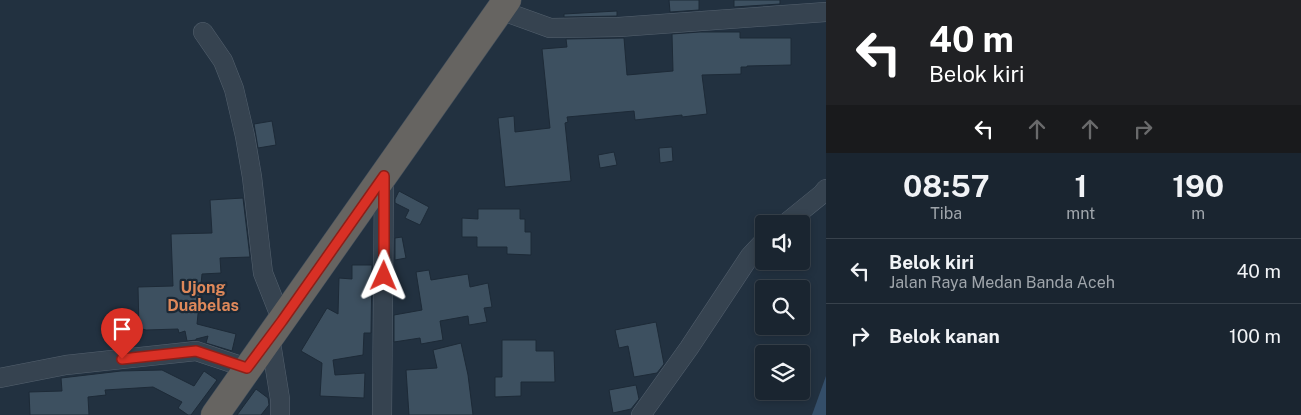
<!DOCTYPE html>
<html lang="id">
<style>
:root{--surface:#1a2530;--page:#232d38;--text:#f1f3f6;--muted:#9fa5ab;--line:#38424c}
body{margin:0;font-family:"Public Sans",sans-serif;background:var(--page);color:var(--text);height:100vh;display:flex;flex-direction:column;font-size:19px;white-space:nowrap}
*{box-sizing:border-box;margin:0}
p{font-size:16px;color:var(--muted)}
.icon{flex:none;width:28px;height:28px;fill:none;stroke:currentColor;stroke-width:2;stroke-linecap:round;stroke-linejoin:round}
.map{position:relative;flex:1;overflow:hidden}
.sheet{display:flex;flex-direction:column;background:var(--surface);width:475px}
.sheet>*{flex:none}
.guide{background:#202124;color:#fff;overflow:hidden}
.tools{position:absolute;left:755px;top:215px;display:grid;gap:10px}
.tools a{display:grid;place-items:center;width:55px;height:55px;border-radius:5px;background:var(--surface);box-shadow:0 2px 8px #0003,0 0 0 1px var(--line);font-size:25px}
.pin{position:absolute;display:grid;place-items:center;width:42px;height:42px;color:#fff;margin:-51px -21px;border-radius:50% 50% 50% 0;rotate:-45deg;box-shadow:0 0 5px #0007}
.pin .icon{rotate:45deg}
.me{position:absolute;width:55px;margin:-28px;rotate:1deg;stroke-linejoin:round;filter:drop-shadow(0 0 4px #0008)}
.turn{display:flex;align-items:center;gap:18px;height:105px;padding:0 20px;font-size:22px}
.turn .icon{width:65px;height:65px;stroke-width:2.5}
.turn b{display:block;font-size:35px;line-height:42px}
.lanes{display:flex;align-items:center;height:48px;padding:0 20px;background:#0003;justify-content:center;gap:25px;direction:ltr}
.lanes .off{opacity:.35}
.eta{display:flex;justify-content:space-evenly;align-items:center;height:85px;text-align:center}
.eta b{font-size:30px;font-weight:700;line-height:35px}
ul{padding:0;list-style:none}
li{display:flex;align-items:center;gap:15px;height:65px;padding:0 20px;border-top:1px solid var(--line)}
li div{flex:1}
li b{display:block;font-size:19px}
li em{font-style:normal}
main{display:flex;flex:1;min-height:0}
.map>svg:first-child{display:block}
.water{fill:#344e69}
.building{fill:#3d5060;stroke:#1d2a37}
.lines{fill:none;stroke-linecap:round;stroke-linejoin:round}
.minor-casing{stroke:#54616e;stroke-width:20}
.trunk-casing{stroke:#414e5b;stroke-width:29}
.minor{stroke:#364350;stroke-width:19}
.trunk{stroke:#666461;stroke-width:28}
.route-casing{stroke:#8d1f18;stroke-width:12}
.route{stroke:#d93025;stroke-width:9}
.labels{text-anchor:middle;stroke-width:4.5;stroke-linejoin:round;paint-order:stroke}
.quarter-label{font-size:16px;font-weight:bold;fill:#de885a;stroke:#1b2835}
</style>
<main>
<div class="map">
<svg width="826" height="415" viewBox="0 0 826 415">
<rect width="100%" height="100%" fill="#223140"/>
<path class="water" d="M826 376V415H812Z"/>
<g class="building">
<path d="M669 0H699V10L670 12Z"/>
<path d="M734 0H780V4L734 7Z"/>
<path d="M617 11V16L564 17V14Z"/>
<path d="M700 32H740V38H791V65L747 66V67H741V74L702 75 707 114 682 117V115L635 120 634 111 567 117 568 122 565 123 571 181 505 187 498 118 514 116 515 132 550 128 542 49 567 47 566 39 624 38 627 75 673 71 672 34Z"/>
<path d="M272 121 276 145 258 148 254 124Z"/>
<path d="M672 147 673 161 660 163 659 148Z"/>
<path d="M614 152 617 165 600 168 598 155Z"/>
<path d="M399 191 429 207 420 225 405 218 409 210 395 203V199Z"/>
<path d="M243 198 250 257 220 258 221 273 202 274 197 324 236 334 232 351 206 343 208 336 196 339V340L187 341 185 331 179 333 178 329 146 330 139 328 138 287 173 286 171 234 212 233 210 200Z"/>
<path d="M478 209H520V219H525V232H531V255L507 254V247H477V237H462V218L478 219Z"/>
<path d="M402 237 406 258 395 260V238Z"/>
<path d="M352 265H372L371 333H364L363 355 333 360 335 375 365 373 364 398 320 396 322 363 301 351 327 308 338 314 339 278 352 279Z"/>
<path d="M429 270 431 280 468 274 470 287 488 283 492 307 484 308 487 322 469 325 468 316 440 321 443 340 421 344 420 338 394 342V315L422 310 416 272Z"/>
<path d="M656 322 664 364 657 373 634 377 628 346 619 348 615 330Z"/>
<path d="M502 340H536V351H554L555 382H521V396L495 397V377H502Z"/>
<path d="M461 343 468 375 473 415H409L406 370 437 368 433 350Z"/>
<path d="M162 370 194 386 204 371 217 380 191 415H188L178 408 182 402 153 387 105 390 106 395 88 397 89 415H30L29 392 62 391 61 378 121 371Z"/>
<path d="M636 385 639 399 631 409 613 413 609 390Z"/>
<path d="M256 389 268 398 269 405 261 415H237Z"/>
</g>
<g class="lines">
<g class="minor-casing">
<g id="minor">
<path d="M500 10 550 28 619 27 826 12"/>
<path d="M203 32 223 61 234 89 245 136 252 177 263 273 282 321"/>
<path d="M785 224 822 194 826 189"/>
<path d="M270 337 280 399V415"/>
<path d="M0 378 66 365 196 351 247 368"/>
<path d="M382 415 384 176"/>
<path d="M641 415 689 348 750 256 764 241"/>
</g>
</g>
<g class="trunk-casing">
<path id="trunk" d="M215 415 507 0"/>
</g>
<use href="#minor" class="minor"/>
<use href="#trunk" class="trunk"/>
</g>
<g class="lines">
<g class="route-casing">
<path id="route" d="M122 359 196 351 247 368 282 321 384 176V276"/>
</g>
<use href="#route" class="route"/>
</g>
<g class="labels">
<g class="quarter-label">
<text x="203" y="293">Ujong<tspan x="203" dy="18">Duabelas</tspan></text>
</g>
</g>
</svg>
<div class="tools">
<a><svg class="icon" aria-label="sound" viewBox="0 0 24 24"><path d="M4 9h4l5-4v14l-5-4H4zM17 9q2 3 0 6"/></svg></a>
<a><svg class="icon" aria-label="search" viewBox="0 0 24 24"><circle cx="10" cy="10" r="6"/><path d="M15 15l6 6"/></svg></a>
<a><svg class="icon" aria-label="layers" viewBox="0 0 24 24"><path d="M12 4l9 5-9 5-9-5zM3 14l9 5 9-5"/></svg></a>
</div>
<div class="pin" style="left:122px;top:359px;background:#d93025"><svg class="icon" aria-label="arrive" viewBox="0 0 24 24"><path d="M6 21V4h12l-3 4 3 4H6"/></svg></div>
<svg class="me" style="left:384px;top:276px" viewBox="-20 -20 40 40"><path d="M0-17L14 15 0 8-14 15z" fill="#d93025" stroke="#fff" stroke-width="4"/></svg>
</div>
<section class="sheet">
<div class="guide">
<div class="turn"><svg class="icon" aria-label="left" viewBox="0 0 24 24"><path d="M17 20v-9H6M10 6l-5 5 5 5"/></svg><div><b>40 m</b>Belok kiri</div></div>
<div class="lanes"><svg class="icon" aria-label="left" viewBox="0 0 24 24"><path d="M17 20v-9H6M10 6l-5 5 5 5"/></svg><svg class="icon off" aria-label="ahead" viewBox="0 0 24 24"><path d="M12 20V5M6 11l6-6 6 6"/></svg><svg class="icon off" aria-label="ahead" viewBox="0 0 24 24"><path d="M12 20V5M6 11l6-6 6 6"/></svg><svg class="icon off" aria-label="right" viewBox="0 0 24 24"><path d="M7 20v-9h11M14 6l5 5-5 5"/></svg></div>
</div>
<div class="eta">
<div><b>08:57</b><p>Tiba</p></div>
<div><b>1</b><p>mnt</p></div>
<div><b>190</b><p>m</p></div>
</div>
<ul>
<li><svg class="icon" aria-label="left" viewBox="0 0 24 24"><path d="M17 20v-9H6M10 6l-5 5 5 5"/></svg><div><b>Belok kiri</b><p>Jalan Raya Medan Banda Aceh</p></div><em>40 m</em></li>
<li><svg class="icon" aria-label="right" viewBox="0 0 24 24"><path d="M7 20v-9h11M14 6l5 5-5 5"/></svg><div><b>Belok kanan</b></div><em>100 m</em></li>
</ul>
</section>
</main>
